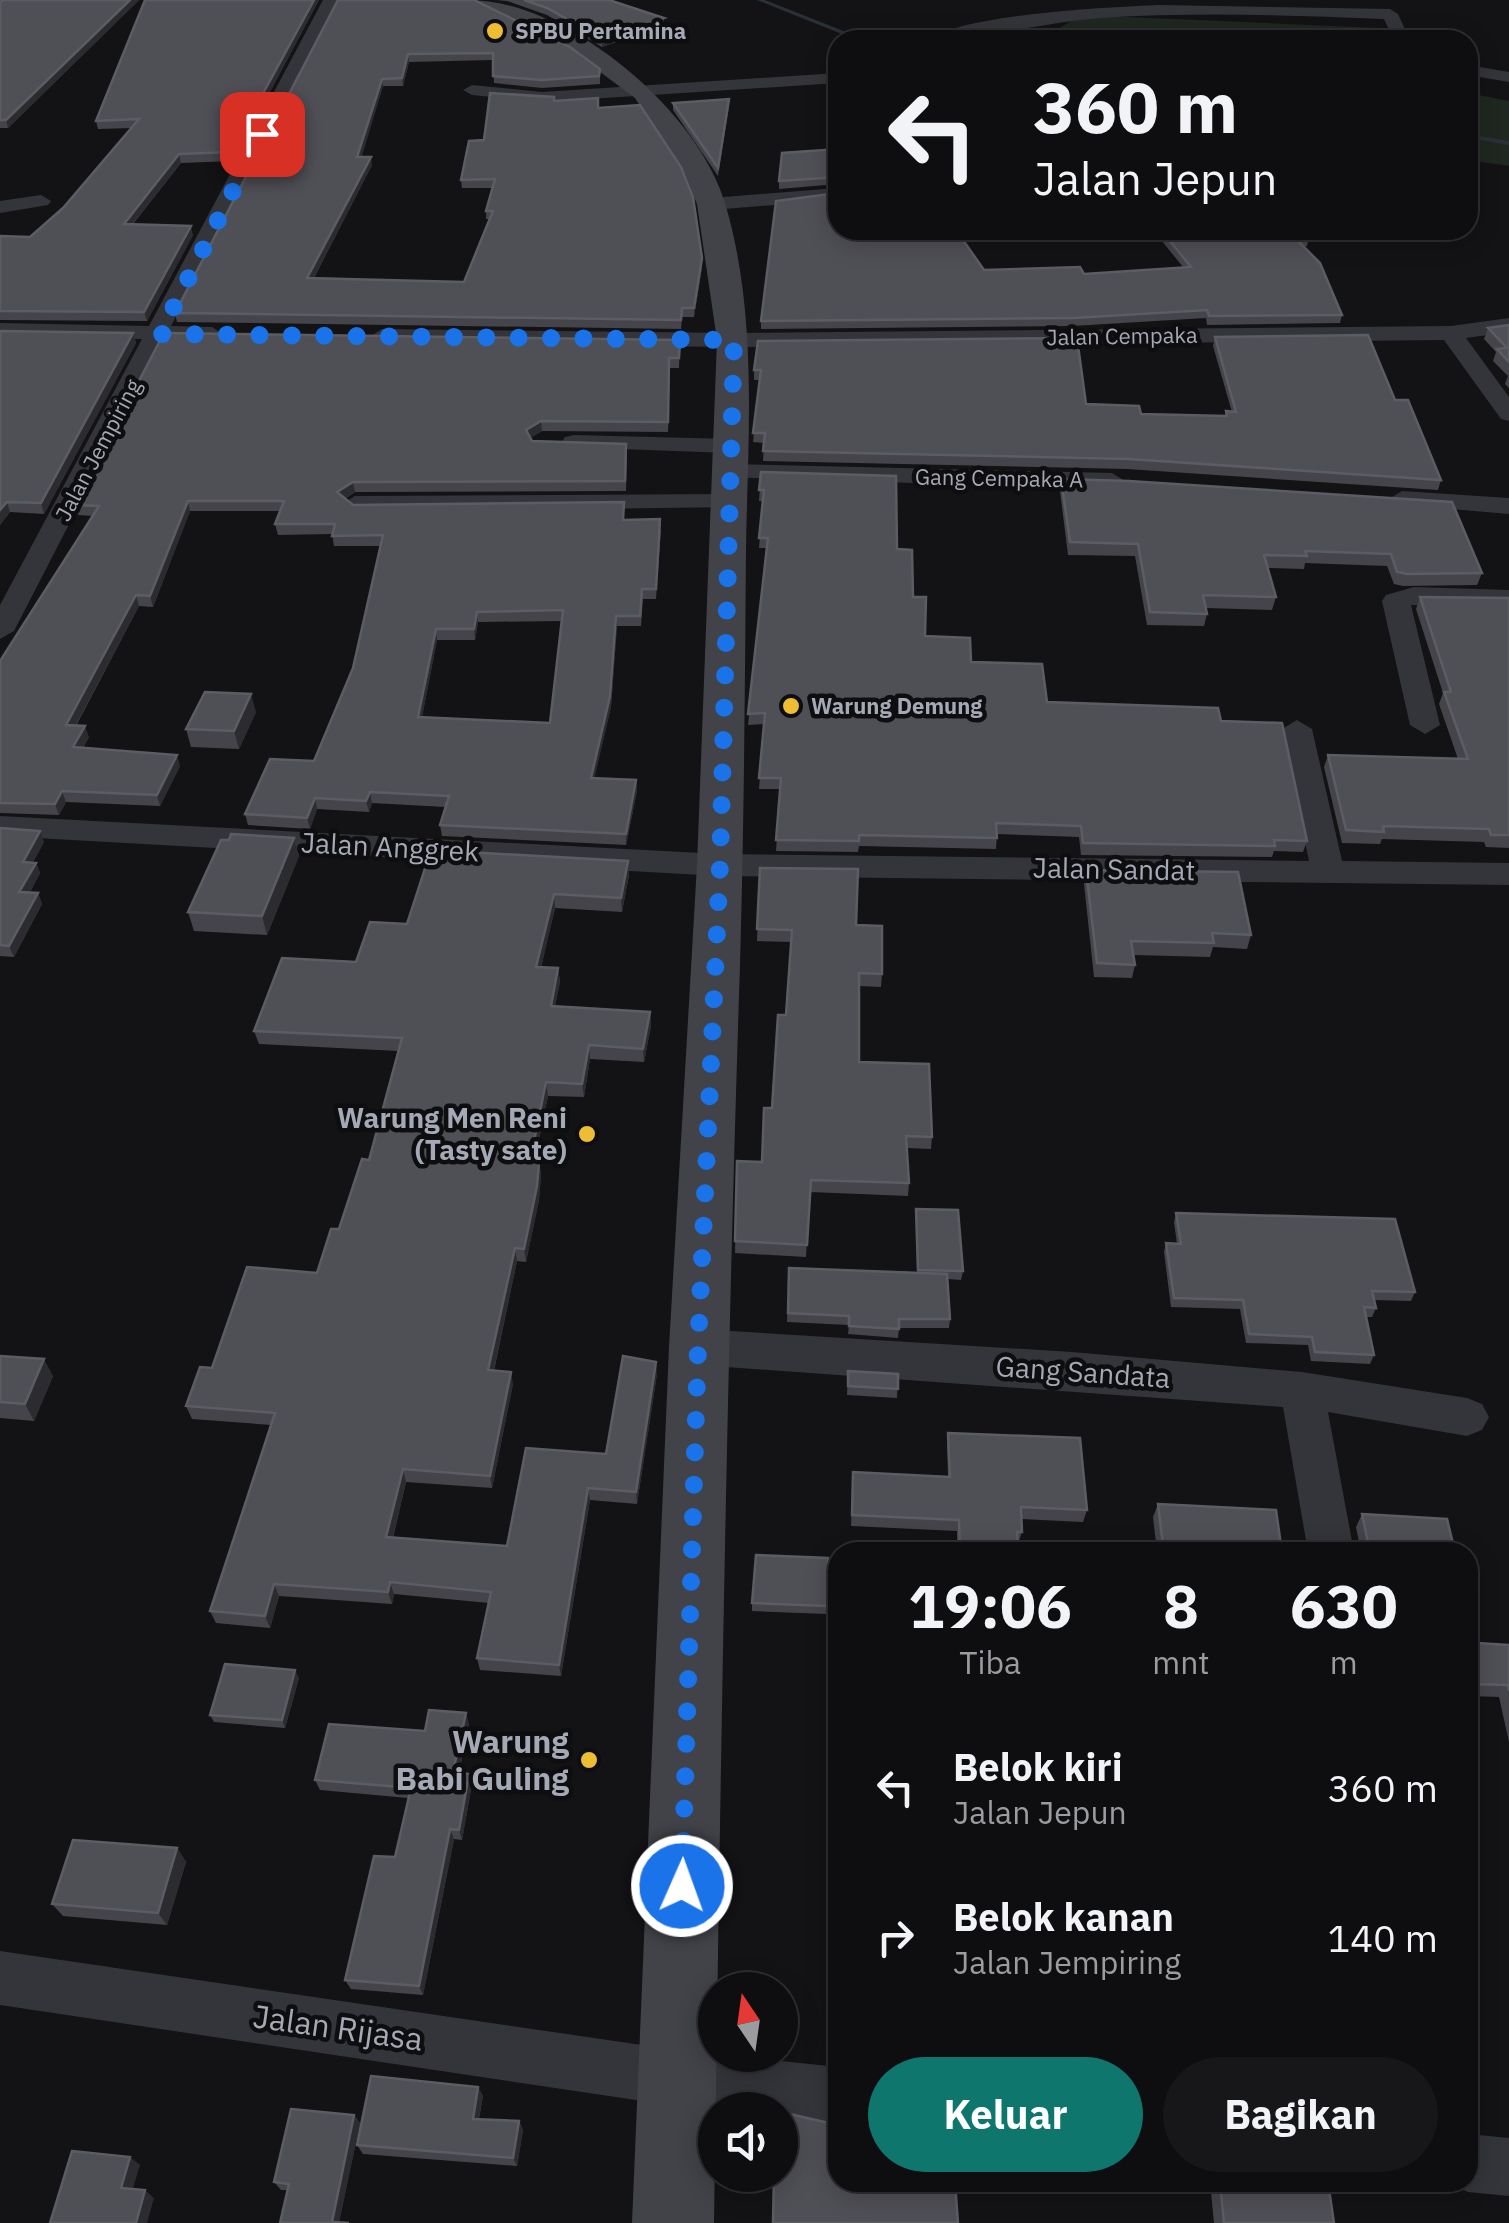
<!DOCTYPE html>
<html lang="id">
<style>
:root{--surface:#0e0e10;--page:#171719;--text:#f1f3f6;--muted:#9b9c9f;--line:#2e2e30;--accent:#0f766e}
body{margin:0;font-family:"IBM Plex Sans",sans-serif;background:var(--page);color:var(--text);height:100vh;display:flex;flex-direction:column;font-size:38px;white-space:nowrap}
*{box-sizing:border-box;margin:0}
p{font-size:32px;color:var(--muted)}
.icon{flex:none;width:55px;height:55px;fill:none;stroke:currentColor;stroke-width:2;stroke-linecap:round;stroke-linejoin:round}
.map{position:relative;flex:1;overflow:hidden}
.details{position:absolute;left:828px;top:1542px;width:650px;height:650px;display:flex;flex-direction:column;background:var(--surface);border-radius:30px;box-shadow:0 5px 25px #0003,0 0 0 2px var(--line)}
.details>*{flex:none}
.hud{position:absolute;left:828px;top:30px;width:650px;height:210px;border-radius:30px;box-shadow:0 5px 25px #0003,0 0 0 2px var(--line);background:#0e0e10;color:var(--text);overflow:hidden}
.needle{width:65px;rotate:347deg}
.controls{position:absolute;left:698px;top:1972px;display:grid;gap:20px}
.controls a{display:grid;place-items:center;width:100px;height:100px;border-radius:50%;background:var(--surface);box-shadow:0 5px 25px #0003,0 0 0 2px var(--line);font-size:50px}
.pin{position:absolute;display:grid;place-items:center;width:85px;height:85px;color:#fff;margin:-42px;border-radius:20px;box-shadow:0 5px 15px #0006}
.me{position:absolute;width:110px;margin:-55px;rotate:2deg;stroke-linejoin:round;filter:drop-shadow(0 0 8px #0008)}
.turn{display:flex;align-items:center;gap:35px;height:210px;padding:0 40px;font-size:45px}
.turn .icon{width:130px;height:130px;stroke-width:2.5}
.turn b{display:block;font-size:70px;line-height:85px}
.eta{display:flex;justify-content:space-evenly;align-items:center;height:170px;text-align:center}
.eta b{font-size:60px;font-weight:700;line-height:70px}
.action{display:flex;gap:20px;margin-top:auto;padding:20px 40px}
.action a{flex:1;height:115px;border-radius:60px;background:var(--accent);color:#fff;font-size:40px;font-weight:700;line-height:115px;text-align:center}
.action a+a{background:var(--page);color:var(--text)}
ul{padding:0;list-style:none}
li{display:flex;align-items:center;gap:30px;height:150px;padding:0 40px}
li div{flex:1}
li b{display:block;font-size:38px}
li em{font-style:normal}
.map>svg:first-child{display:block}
.green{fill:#1f2721}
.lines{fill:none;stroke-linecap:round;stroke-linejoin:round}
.stream{fill:#2a3038;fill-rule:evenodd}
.street{fill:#34353a;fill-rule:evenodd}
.secondary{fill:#424349;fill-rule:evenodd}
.wall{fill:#44444a;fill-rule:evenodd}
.shaded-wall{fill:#2c2c30}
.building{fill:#4f4f56;stroke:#5c5d64;stroke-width:2.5;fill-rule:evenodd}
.route{stroke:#1a73e8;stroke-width:18;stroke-dasharray:0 32.4}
.poi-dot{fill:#edbe33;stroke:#0e0e10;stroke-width:4}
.labels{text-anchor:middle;stroke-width:9;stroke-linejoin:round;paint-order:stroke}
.far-poi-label{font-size:22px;font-weight:bold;fill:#a5a8b5;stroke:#0e0e10;text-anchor:start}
.far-street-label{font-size:22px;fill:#a5a8b5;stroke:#0e0e10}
.street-label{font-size:28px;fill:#a5a8b5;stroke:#0e0e10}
.poi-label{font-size:28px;font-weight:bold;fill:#a5a8b5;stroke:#0e0e10;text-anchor:end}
.near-poi-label{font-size:32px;font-weight:bold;fill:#a5a8b5;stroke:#0e0e10;text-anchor:end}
.near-street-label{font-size:32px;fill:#a5a8b5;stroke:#0e0e10}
</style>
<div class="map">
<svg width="1509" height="2223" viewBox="0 0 1509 2223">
<rect width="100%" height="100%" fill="#131315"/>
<g class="green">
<path d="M1081 15 1424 30 1429 40H1040Z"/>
<path d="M1468 93 1509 101V166L1468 160Z"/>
</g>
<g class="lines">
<g class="stream">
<path d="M757 0H765L866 40H857Z"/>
<path d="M1468 134 1509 141V145L1468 138Z"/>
</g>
<g class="street">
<path d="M323 0H339L171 326 212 327 223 334 212 341 164 340 14 631 0 639V605L142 339 0 337V323L149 326Z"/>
<path d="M1160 5 1390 9 1398 14 1410 40H1394L1384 19C1290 15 1195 12 1101 18 1043 22 985 40 928 40 963 14 1111 7 1160 5Z"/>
<path d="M1468 65 1509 72V82L1468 75Z"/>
<path d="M838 73V83L542 102 472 95 463 90 472 85 542 92Z"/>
<path d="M838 188V200L711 210 701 204 711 198Z"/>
<path d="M41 195 51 201 48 205 0 213V201Z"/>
<path d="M1509 318V332L1466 338 1509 397V421L1501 419 1444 340 733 347 382 343 371 336 382 329 733 333 1451 326Z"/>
<path d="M574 435 729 439 741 446 729 453 565 447 562 442 565 437Z"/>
<path d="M728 464 1112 473 1125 481 1112 489 719 477 715 472 719 467Z"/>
<path d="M1402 491 1509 498V514L1393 504 1389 499Z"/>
<path d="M726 494 735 497 739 502 735 507 355 512 342 504 355 496Z"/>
<path d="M1414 587 1509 590V606L1411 605 1440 725 1425 734 1410 725 1382 601 1386 595Z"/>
<path d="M1297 720 1312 729 1342 861 1509 863V885L720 876 0 836V816L720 854 1309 861 1282 729Z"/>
<path d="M698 1329 1072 1352 1302 1372 1467 1398 1482 1404 1489 1417 1482 1430 1467 1436 1328 1412 1354 1552H1308L1283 1407 698 1365 683 1359 677 1347 683 1335Z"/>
<path d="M0 1951 676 2050 838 2067V2123L780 2117V2110L676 2106 0 2005Z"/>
<path d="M1468 2134 1509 2138V2196L1468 2192 1448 2183 1468 2182Z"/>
</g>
<path class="secondary" d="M468 0C567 0 697 109 725 203 758 314 748 433 746 547 745 686 744 825 740 965 726 1385 720 1811 714 2223H632L669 1347 697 865 717 340 697 204 685 174 635 98 572 51Z"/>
</g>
<g class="wall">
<path d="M3 0H139L8 128H0V2Z"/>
<path d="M145 0H319L233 161 181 163 133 224 193 235 147 321 0 320V236L30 237 63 208 132 128 98 129 96 121Z"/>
<path d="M338 0 600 69V84L542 88 494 83 493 60 409 62 403 86H383L361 157 372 165 314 278 464 282 489 219H486V211L493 188H462L461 180 484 140 554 101 599 108 702 267 694 317H682L681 329 177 322 175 313Z"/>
<path d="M496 0H609L664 18V26L602 47 547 15 507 1Z"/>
<path d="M729 99V106L718 176 673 110V103Z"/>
<path d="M838 149V184L779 189V181Z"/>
<path d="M1153 230H1303L1309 238 1307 246 1303 247 1342 315 1340 323 1207 325 1206 318 1072 326 761 329V321L984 270 1084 274 1183 267Z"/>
<path d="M1509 325V388L1505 384 1508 376 1493 361 1496 352 1484 339 1488 328Z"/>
<path d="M0 331 133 333 136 343 44 514 10 512 0 525Z"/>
<path d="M1215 337 1395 400 1441 480 1438 490 1127 469 763 461 764 443 753 442 759 380H754V370L1086 404 1141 414 1225 416 1226 411 1232 412 1213 346Z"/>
<path d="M680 340 679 368H670L668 432 542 431 530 438 532 441 627 454 626 491 355 492 345 499 353 505 624 520 661 530 656 599H643L641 626H617L611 707 594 778 636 780 637 791 626 845 442 836 440 825 446 807 372 803 369 812 317 809 310 829 248 825 245 814 314 761 353 668 380 546H334L332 534 278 535 275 524 280 511H190L153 607 139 606 76 726 89 737 83 748 180 766 160 806 66 802 59 815 0 813V661L93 516 78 515 74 505ZM561 621 550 723 422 717 437 640H475L478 622Z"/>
<path d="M761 472 897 549 925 636 971 662 1047 702 1221 721 1307 841 1303 852 1274 851 1272 857 1081 855 1079 837 997 834 996 849 859 846 858 852 776 851 780 789H759L764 724 748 725 766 548H759L763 501H759Z"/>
<path d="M1061 479 1482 573 1477 585 1403 586 1394 584 1387 566 1305 563 1304 569 1268 568 1276 597 1272 610 1206 608 1207 614 1204 626 1147 625 1135 556 1068 555 1060 491Z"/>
<path d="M1420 597 1509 598V848L1486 847 1484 842 1382 839 1380 844 1342 843 1324 767 1328 755 1458 759 1439 704 1443 693 1416 609Z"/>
<path d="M256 712 239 749 191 747 186 729Z"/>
<path d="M0 828 44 842 33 862 36 863 40 873 30 892 38 893 42 904 14 957 0 956Z"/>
<path d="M294 838 299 856 267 935 194 931 188 912Z"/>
<path d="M628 861 629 875 622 912 555 908 541 967 558 968 560 982 555 1006 650 1012 651 1026 644 1062 590 1059 584 1097 548 1096 534 1162H539L541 1175 539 1200 526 1262 517 1261 494 1371 513 1384 492 1488 406 1482 393 1538 507 1546 606 1454 657 1374 637 1504 590 1500 561 1676 480 1670 477 1658 489 1603 394 1594 392 1604 279 1596 270 1628 216 1623 210 1611 271 1425 192 1419 186 1406 212 1368 317 1273 339 1229 369 1160 398 1051 259 1044 254 1031 356 962 407 924Z"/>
<path d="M760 868 856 925 882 974 881 987 859 986V1062L932 1137 931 1149 907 1148 909 1183 908 1196 810 1192 806 1257 735 1253 737 1161 762 1162 786 1015 791 942 757 941Z"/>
<path d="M1086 870 1251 935 1247 949 1213 947 1210 957 1133 955 1135 965 1132 978 1094 977 1084 884Z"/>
<path d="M916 1209 963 1271 961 1280 948 1279 950 1319 949 1328H899L898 1338 848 1334 849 1325 787 1322 789 1268 917 1273Z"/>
<path d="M1176 1213 1415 1292 1411 1301 1374 1300 1376 1308 1372 1317H1366L1374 1355 1370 1364 1311 1361 1308 1345 1246 1343 1240 1309 1171 1307 1164 1252 1166 1243 1177 1244 1174 1222Z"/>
<path d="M0 1356 53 1376 34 1421 0 1418Z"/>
<path d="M848 1371 898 1374 897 1398 847 1395Z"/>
<path d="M948 1433 1087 1510 1083 1522 1021 1519 1022 1532 1018 1544V1552H957V1531L851 1526 853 1472 948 1477 947 1445Z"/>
<path d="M1158 1504 1282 1552H1157L1153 1517Z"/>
<path d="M1362 1514 1455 1552H1361L1356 1527Z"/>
<path d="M752 1603 827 1606 826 1614 752 1611Z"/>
<path d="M1468 1605 1477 1643 1509 1645V1742L1499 1697 1468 1696Z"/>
<path d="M299 1678 285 1728 214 1722 210 1715Z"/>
<path d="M469 1724 459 1773 469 1774 472 1784 462 1840 454 1839 423 1995 351 1989 345 1980 395 1857 408 1798 320 1790 315 1780 425 1731Z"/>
<path d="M177 1848 186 1862 167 1925 63 1916 52 1904Z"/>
<path d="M478 2087 483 2096 479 2119 519 2121 523 2130 517 2166 363 2154 357 2145Z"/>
<path d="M354 2115 360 2123 339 2222 280 2223 287 2190H281L274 2182Z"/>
<path d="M1210 2182H1328L1334 2223H1214Z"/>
</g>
<g class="shaded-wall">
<path d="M130 0H139L8 128 6 120Z"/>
<path d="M314 0H319L233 161 231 152Z"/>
<path d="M664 18V26L602 47V39Z"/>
<path d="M408 54 409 62 403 86 402 78Z"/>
<path d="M382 79 383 86 359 166 357 157Z"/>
<path d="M729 99V106L718 176V168Z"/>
<path d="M179 154 181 163 126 232 124 224Z"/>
<path d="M371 157 372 165 309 287 307 278Z"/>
<path d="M191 226 193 235 147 321 144 312Z"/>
<path d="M702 258V267L694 317V308Z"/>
<path d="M133 333 136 343 44 514 41 503Z"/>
<path d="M541 421 542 431 527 440 526 430Z"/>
<path d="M353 482 355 492 338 503 337 492Z"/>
<path d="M188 501 190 511 153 607 150 596Z"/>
<path d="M7 502 10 512 0 525V510Z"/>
<path d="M136 595 139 606 70 736 66 725Z"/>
<path d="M477 612 478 622 475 640 474 629Z"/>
<path d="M616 616 617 626 611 707 592 789 591 778Z"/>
<path d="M436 629 437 640 420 727 418 717Z"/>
<path d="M251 694 256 712 239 749 234 731Z"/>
<path d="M85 726 89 737 77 758 73 747Z"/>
<path d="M177 755 180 766 160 806 157 795Z"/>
<path d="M636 780 637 791 626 845V834Z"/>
<path d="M62 791 66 802 59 815 55 804Z"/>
<path d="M370 792 372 803 369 812 366 801Z"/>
<path d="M315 798 317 809 310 829 307 818Z"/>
<path d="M40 831 44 842 27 873 23 862Z"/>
<path d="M294 838 299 856 267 935 262 916Z"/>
<path d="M628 861 629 875 622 912 621 898Z"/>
<path d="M36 863 40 873 24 903 19 892Z"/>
<path d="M38 893 42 904 14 957 9 946Z"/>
<path d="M554 894 555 908 538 981 536 967Z"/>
<path d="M558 968 560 982 552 1020 551 1006Z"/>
<path d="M650 1012 651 1026 644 1062 643 1049Z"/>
<path d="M589 1045 590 1059 584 1097 582 1084Z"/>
<path d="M546 1082 548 1096 532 1175 530 1161Z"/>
<path d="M539 1162 541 1175 539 1200 526 1262 524 1249Z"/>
<path d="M515 1248 517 1261 491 1383 488 1370Z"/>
<path d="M44 1359 53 1376 34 1421 25 1404Z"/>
<path d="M656 1362 657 1374 637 1504 636 1492Z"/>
<path d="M511 1372 513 1384 492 1488 490 1476Z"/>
<path d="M403 1469 406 1482 390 1549 386 1537Z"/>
<path d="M588 1488 590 1500 561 1676 559 1665Z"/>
<path d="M390 1582 394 1594 392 1604 388 1592Z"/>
<path d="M274 1584 279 1596 270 1628 265 1616Z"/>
<path d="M295 1670 299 1678 285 1728 282 1720Z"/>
<path d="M466 1713 469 1724 457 1783 453 1772Z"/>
<path d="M469 1774 472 1784 462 1840 459 1830Z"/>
<path d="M450 1829 454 1839 423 1995 419 1986Z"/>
<path d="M177 1848 186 1862 167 1925 158 1913Z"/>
<path d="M478 2087 483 2096 477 2128 473 2119Z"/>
<path d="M354 2115 360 2123 339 2223 332 2222Z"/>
<path d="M519 2121 523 2130 517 2166 513 2158Z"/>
<path d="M130 2157 140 2165 131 2195 121 2188Z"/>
<path d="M145 2190 154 2198 147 2223H136Z"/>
</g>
<g class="building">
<path d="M3 0H130L6 120H0V2Z"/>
<path d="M145 0H314L231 152 179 154 124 224 191 226 144 312 0 311V236L30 237 63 208 139 119 96 121Z"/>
<path d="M338 0H474L570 47 600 69 599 76 541 80 493 76V53L408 54 402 78 382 79 357 157H371L307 278 464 282 493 211H486L495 179 461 180 469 141 484 140 490 93 554 97V101L598 98V108L640 105 681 167 693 197 702 258 694 308H682L681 320 175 313Z"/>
<path d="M524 0H609L664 18 602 39 547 8Z"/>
<path d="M729 99 718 168 673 103Z"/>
<path d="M838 149V177L779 181 782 153Z"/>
<path d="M838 193V230H956L984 270 1080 267 1084 274 1191 267 1161 230H1303L1309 238 1296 239 1320 263 1342 315 1209 316 1207 310 1074 318 761 321 776 201Z"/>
<path d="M1509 325V362L1497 349 1507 348 1488 328Z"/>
<path d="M0 331 133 333 41 503 7 502 0 510Z"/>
<path d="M164 333 680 340 679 358H669L668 422 541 421 526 430 532 441 626 444 625 481 353 482 337 492 353 505 624 502 623 520 660 519 656 589H642L640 616H616L610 696 591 778 636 780 626 834 440 825 449 796 370 792 366 801 315 798 307 818 245 814 270 759 314 761 353 668 383 535 332 536 335 524H275L284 501H188L150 596 136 595 66 725 85 726 73 747 177 755 157 795 62 791 55 804 0 803V661L99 506 74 505ZM563 610 550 723 418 717 436 629H474L477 612Z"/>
<path d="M1368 335 1395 400H1408L1441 480 1129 459 763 451 765 433H753L761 370H754L758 341 1077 338 1086 404 1139 406 1141 414 1227 416 1226 411 1236 412 1215 337Z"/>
<path d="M761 472 896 476 897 549 912 550 913 597H926L925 636 970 638 971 662 1042 664 1047 702 1218 708 1221 721 1282 723 1307 841 1274 840 1275 846 1083 843 1081 826 996 823 997 838 859 835V841L776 840 781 778H759L765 713 748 714 768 538H759L764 490H759Z"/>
<path d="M1061 479 1129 481 1452 502 1482 573 1407 574 1397 572 1391 554 1305 551 1307 556 1264 555 1276 597 1203 595 1207 614 1150 612 1138 544 1070 542Z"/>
<path d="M1420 597 1509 598V835H1491L1489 829 1383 826 1384 832 1346 830 1328 755 1468 759 1444 692H1451Z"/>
<path d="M205 692 251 694 234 731 186 729Z"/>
<path d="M0 828 40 831 23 862 36 863 19 892 38 893 9 946 0 945Z"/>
<path d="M231 834 294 838 262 916 188 912 221 840H229Z"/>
<path d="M431 850 628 861 621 898 554 894 536 967 558 968 551 1006 650 1012 643 1049 589 1045 582 1084 546 1082 530 1161 539 1162 537 1186 524 1249 515 1248 488 1370 511 1372 490 1476 403 1469 386 1537 507 1546 526 1448 606 1454 623 1356 656 1362 636 1492 588 1488 559 1665 477 1658 491 1592 390 1582 388 1592 274 1584 265 1616 210 1611 275 1413 186 1406 200 1367 212 1368 247 1267 317 1273 331 1229H339L362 1159 369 1160 402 1038 254 1031 282 958 356 962 370 922 407 924Z"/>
<path d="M760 868 858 869 856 925 882 926V974L859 973V1062L929 1064 932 1137 906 1136 909 1183 811 1180 807 1245 735 1241 737 1161 762 1162 764 1108H772L778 1015H786L792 930 757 929Z"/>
<path d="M1086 870 1238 872 1251 935 1212 933 1214 943 1131 941 1135 965 1097 963Z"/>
<path d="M916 1209 958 1210 963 1271 918 1270Z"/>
<path d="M1176 1213 1395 1219 1415 1292 1372 1291 1376 1308 1364 1307 1374 1355 1315 1352 1312 1337 1249 1334 1243 1300 1174 1298 1166 1243 1181 1244Z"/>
<path d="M789 1268 947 1274 950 1319H899V1329L849 1326V1316L788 1313Z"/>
<path d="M0 1356 44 1359 25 1404 0 1402Z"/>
<path d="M848 1371 898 1374V1389L848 1386Z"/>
<path d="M948 1433 1080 1438 1087 1510 1021 1507 1022 1532H1017L1018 1552H960L959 1520 852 1515 853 1472 950 1477Z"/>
<path d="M1158 1504 1276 1510 1282 1552H1177V1547L1163 1546Z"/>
<path d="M1362 1514 1447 1519 1455 1552H1370Z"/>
<path d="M756 1555 828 1558 827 1606 752 1603Z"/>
<path d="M1468 1605 1477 1643 1509 1645V1691L1508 1685 1468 1684Z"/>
<path d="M225 1664 295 1670 282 1720 210 1715Z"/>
<path d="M429 1710 466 1713 453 1772 469 1774 459 1830 450 1829 419 1986 345 1980 374 1856 395 1857 411 1788 315 1780 329 1724 425 1731Z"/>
<path d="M73 1840 177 1848 158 1913 52 1904Z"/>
<path d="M371 2076 478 2087 473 2119 519 2121 513 2158 357 2145Z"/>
<path d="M291 2109 354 2115 332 2222 349 2223H280L289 2184 274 2182Z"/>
<path d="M781 2112 838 2125V2182H955L958 2223H773L774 2175H780Z"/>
<path d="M72 2151 130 2157 121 2188 145 2190 136 2223H50Z"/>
<path d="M1220 2182H1328L1334 2223H1224Z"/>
</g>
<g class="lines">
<path class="route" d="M262 134 160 334 734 340 720 865 698 1347 682 1886"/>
</g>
<g class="poi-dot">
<circle cx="495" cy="31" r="10"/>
<circle cx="791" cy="706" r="10"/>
<circle cx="587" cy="1134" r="10"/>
<circle cx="589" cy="1760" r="10"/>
</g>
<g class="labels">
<g class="far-poi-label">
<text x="515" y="39">SPBU Pertamina</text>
<text x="811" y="714">Warung Demung</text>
</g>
<g class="far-street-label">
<text transform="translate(1122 336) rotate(-1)" y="8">Jalan Cempaka</text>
<text transform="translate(98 450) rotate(-62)" y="8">Jalan Jempiring</text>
<text transform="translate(999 478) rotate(1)" y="8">Gang Cempaka A</text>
</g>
<g class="street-label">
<text transform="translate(390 847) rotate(3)" y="10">Jalan Anggrek</text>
<text transform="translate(1114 869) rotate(1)" y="10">Jalan Sandat</text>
<text transform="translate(1083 1372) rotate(4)" y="10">Gang Sandata</text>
</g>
<g class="poi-label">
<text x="567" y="1128">Warung Men Reni<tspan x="567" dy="32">(Tasty sate)</tspan></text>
</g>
<g class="near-poi-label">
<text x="569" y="1753">Warung<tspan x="569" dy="37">Babi Guling</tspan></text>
</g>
<g class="near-street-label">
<text transform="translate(338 2028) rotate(8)" y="11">Jalan Rijasa</text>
</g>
</g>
</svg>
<div class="controls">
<a><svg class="needle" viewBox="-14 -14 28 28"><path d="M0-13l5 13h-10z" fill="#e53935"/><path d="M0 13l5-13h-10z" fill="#9b9c9f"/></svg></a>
<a><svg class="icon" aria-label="sound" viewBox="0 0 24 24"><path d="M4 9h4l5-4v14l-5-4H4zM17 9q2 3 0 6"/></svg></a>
</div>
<div class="pin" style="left:262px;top:134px;background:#d93025"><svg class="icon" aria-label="arrive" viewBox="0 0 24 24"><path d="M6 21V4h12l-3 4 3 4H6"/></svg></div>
<svg class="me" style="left:682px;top:1886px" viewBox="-20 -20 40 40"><circle r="17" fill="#1a73e8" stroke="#fff" stroke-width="3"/><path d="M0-11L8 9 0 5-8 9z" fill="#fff"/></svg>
<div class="hud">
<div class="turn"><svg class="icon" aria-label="left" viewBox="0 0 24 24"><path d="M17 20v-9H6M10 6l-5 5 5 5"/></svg><div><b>360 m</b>Jalan Jepun</div></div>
</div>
<section class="details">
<div class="eta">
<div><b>19:06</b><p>Tiba</p></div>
<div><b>8</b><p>mnt</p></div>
<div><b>630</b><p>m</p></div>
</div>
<ul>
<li><svg class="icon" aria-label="left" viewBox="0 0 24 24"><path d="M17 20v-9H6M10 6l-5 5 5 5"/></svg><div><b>Belok kiri</b><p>Jalan Jepun</p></div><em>360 m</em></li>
<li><svg class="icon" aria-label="right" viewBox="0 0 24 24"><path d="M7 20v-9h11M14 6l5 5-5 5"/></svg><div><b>Belok kanan</b><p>Jalan Jempiring</p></div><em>140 m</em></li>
</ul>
<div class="action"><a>Keluar</a><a>Bagikan</a></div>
</section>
</div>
